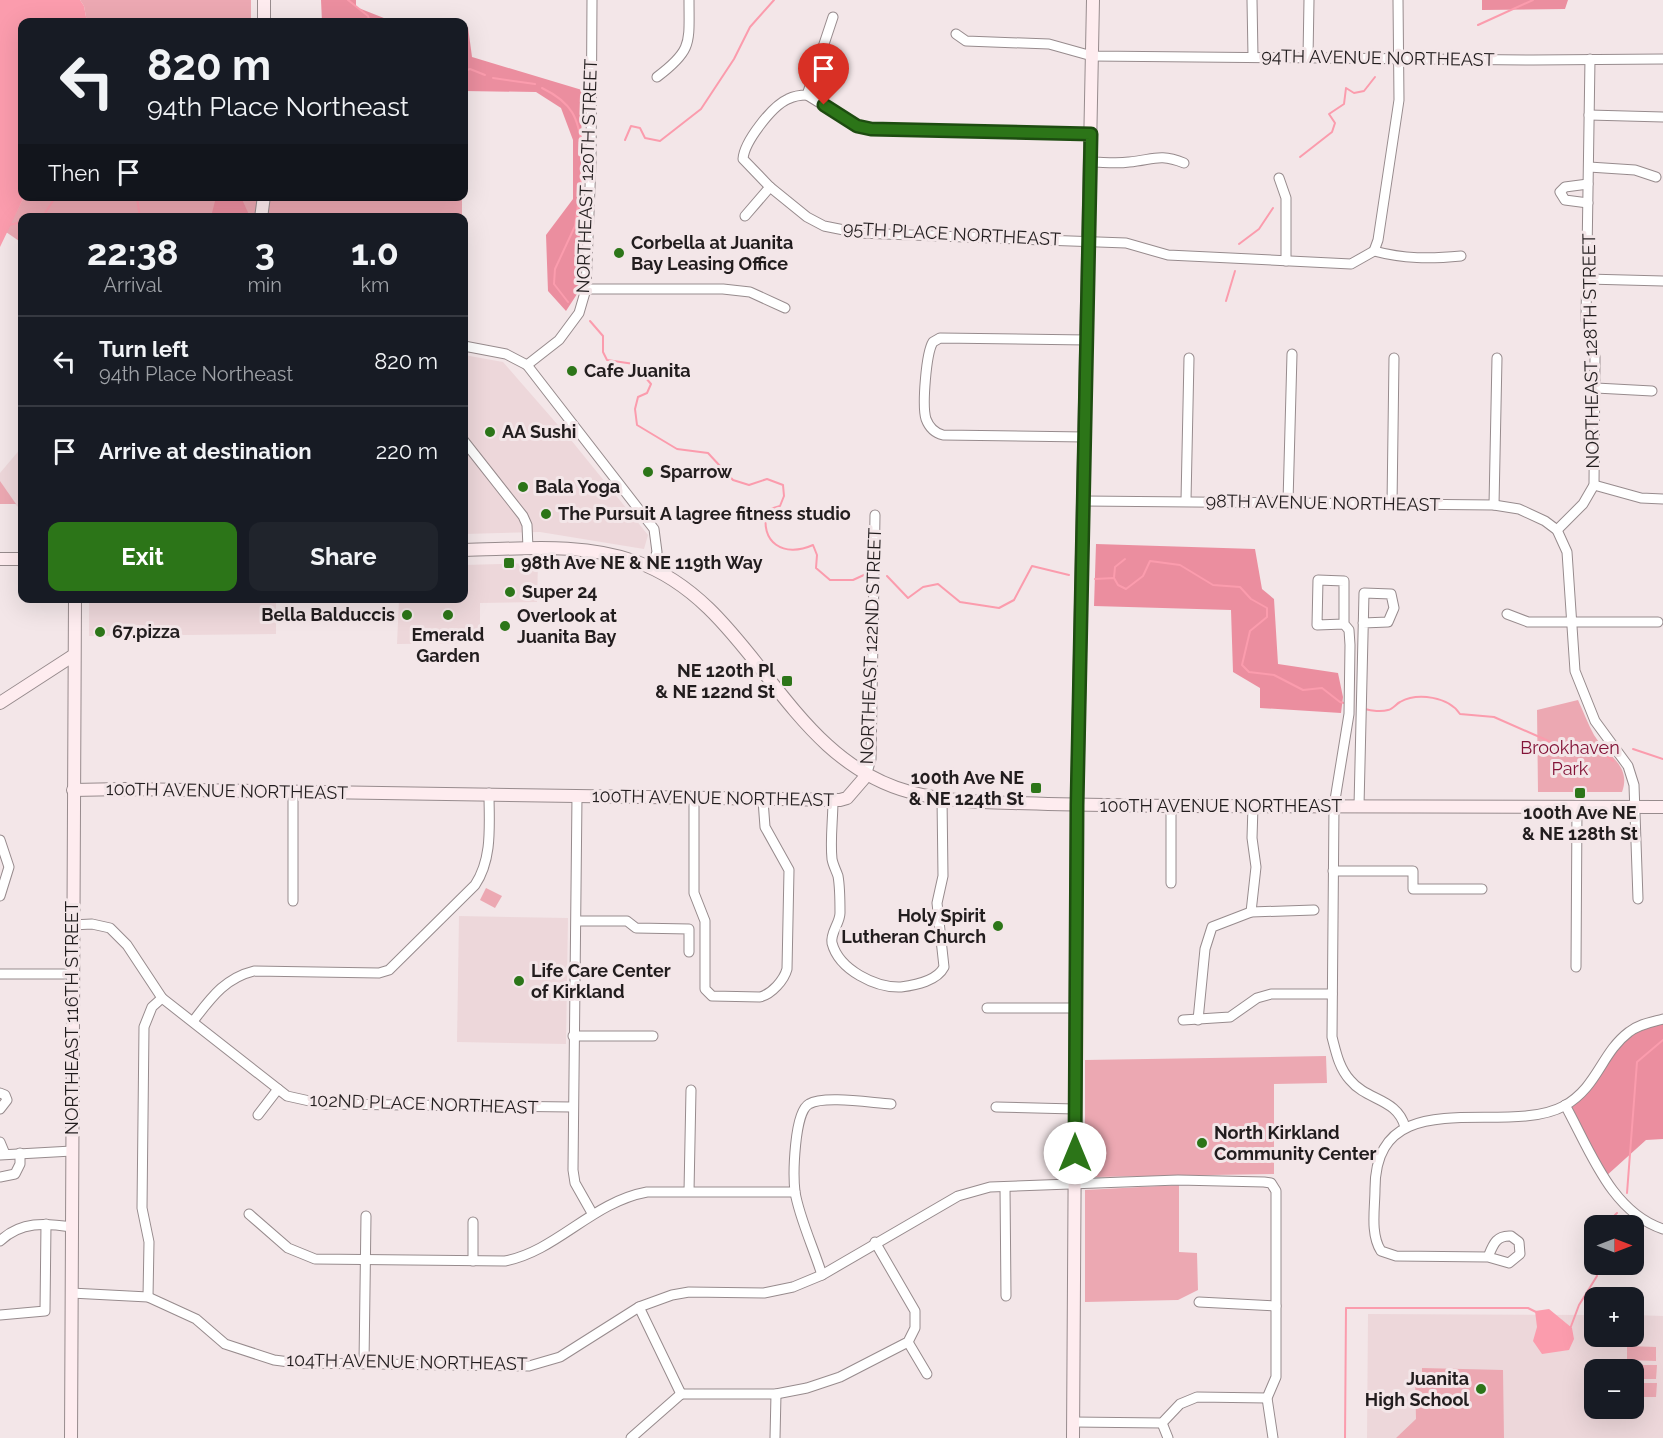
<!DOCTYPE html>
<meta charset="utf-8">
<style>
:root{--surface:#171b24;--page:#20242c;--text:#f1f3f6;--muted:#9ea1a6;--line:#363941;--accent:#2c7518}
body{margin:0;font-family:Raleway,sans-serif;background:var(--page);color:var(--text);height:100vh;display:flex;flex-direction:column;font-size:22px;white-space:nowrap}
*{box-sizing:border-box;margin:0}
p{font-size:20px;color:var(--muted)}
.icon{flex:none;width:33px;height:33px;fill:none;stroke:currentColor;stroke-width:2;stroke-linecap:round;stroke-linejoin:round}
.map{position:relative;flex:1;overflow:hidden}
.side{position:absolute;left:18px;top:213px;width:450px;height:390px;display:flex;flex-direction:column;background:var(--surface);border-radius:12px;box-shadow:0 6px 24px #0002}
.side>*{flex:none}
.top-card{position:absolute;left:18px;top:18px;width:450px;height:183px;border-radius:12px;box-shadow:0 6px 24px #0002;background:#171b24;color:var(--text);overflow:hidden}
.needle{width:39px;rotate:90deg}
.controls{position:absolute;left:1584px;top:1215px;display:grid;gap:12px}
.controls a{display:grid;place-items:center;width:60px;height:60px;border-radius:12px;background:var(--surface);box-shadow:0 6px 24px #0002;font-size:30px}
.pin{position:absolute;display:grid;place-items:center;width:51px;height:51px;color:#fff;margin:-62px -26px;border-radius:50% 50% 50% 0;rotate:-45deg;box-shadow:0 0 6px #0007}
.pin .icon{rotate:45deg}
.me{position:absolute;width:66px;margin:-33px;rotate:0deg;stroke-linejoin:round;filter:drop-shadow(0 0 4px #0008)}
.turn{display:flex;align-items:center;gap:21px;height:126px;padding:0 30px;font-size:27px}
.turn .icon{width:78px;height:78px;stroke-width:2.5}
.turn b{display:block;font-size:42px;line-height:51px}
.then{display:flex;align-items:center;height:57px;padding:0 30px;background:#0003;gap:12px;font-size:22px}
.eta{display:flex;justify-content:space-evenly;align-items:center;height:102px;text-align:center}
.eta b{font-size:36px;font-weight:700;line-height:42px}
.cta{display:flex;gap:12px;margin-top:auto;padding:12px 30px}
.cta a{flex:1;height:69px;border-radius:12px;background:var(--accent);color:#fff;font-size:24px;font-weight:700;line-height:69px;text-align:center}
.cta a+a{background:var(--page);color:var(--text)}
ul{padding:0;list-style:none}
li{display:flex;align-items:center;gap:18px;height:90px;padding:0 30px;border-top:2px solid var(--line)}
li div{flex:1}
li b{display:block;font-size:22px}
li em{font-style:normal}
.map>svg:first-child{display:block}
.built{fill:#edd7da;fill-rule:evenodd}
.green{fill:#eca8b2}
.forest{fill:#eb8e9f}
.water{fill:#fb9cad}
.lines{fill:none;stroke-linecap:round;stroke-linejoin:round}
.stream{stroke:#fb9cad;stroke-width:2}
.street-casing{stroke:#978b8d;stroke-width:11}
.secondary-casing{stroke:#978b8d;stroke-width:14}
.street{stroke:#fff;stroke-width:9}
.secondary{stroke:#feecef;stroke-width:12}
.route-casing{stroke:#1d4c10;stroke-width:15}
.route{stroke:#2c7518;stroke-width:10}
.poi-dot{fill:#2c7518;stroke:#f3e6e8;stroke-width:2}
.labels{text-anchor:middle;stroke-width:6;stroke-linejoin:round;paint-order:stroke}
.street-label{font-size:18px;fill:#221d1e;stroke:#f3e6e8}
.poi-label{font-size:18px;font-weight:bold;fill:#221d1e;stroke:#f3e6e8;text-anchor:start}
.park-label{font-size:18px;fill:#831438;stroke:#f3e6e8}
</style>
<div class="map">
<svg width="1663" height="1438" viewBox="0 0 1663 1438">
<rect width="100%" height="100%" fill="#f3e6e8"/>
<g class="built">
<path d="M464 355 503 362 571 440 648 535 644 549 540 532 464 534Z"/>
<path d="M22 447V511L0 489V473Z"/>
<path d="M538 563 537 602 480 603V643L397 644 399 599 464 598V565Z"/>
<path d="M89 599H276V634L89 636Z"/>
<path d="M459 916 568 918 566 1044 457 1042Z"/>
<path d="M1368 1314 1594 1315V1336H1634V1315L1663 1316V1438H1367ZM1594 1370H1634V1408H1594Z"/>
</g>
<g class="green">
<path d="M80 0H251V22H87L84 6Z"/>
<path d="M24 197H462V217L22 218V243L6 232Z"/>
<path d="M0 481 16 504H0Z"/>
<path d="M1578 700C1583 711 1588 724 1594 735 1606 755 1632 765 1622 792H1538L1537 710Z"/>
<path d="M486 888 502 896 495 908 480 900Z"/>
<path d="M1326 1056 1327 1083 1274 1084V1174L1094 1177 1085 1167V1060Z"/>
<path d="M1179 1185V1252L1197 1253 1198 1290 1178 1300 1085 1302V1190Z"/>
<path d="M1627 1346 1656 1347V1361L1627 1360Z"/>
<path d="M1627 1365H1657L1656 1379H1634V1370L1627 1369Z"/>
<path d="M1422 1368 1503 1370 1504 1438H1396L1416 1419 1415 1376 1422 1372Z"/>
<path d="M1634 1383H1657L1656 1397H1634Z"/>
</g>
<g class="forest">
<path d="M321 0H356V7L394 22H408H322Z"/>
<path d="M1482 0H1568L1565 9 1482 10Z"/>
<path d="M464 26 468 27 472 57 582 90 579 291 566 311 548 291 546 235 573 199V140L561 108 536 92 464 91Z"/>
<path d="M216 197H241L250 217H211Z"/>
<path d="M1096 544 1255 549 1262 589 1274 599 1278 664 1338 673 1343 697 1341 713 1260 708V688L1233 672 1231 610 1094 606Z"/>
<path d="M1663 1019V1139L1646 1140 1605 1177 1565 1105 1629 1032Z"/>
</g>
<g class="water">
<path d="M0 0H80L84 6 87 22H22L24 197 0 247Z"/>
<path d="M1549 1309 1572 1328 1574 1339 1569 1350 1542 1354 1533 1341 1537 1327 1535 1311Z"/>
</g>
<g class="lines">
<g class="stream">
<path d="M348 0 368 16 370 22"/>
<path d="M1478 25 1533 0"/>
<path d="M464 71 470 69 485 75"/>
<path d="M493 78 535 84"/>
<path d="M542 88C573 103 578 118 583 150"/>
<path d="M625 140 631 126 640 128 645 138 660 141 701 109 734 59 750 27 774 0"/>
<path d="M1300 157 1332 132 1335 123 1329 114 1344 104 1346 88 1354 93 1364 91 1375 77"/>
<path d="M108 196 121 199"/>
<path d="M137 197 140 218"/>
<path d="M130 199 139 196"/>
<path d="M42 218 56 196"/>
<path d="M9 225 22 222"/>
<path d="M1239 244 1259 229 1273 208"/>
<path d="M1226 301 1235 271"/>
<path d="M568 302 554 284 555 269 575 226 583 168"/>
<path d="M590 321 603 336V352L607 360 634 364 651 384 647 393 638 397 635 409 637 425 677 449 708 453 733 480 749 485 767 479 783 485 784 496 780 506 767 510C759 543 784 558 813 545L817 555 816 568 830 580H853L866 574"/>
<path d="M887 576 908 598 923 587 938 584 960 602 999 608 1014 600 1032 566 1069 575"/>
<path d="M1114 578 1115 567 1125 559"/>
<path d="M1095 579 1114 578 1118 585 1126 589 1143 576 1150 561 1180 565 1213 585 1240 587 1251 599 1267 608V617L1250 631 1242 665 1249 672 1274 675 1303 690 1322 688 1340 702 1348 704"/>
<path d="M1365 709C1371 711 1382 712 1388 710 1393 709 1396 704 1400 702 1418 692 1449 697 1460 714L1494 717 1569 750 1598 749 1613 761"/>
<path d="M1633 749 1663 759"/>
<path d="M1627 1193 1637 1062 1663 1040"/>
<path d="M1604 1226 1617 1213"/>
<path d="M1594 1244V1263"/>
<path d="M1570 1329 1579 1305 1597 1276 1595 1264"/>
<path d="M1345 1438 1346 1308H1528L1536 1312"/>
</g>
<g class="street-casing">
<g id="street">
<path d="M1252 0 1253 56"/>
<path d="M833 17 807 95C801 95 794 96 788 99 772 106 744 142 743 159L770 187 807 217 824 226 859 233 1126 243 1168 255 1351 264 1374 251C1404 259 1430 259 1461 256"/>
<path d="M956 34 966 41 1049 44 1092 56 1533 60 1663 59"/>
<path d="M1308 57 1309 0"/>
<path d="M657 77C693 50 689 43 689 0"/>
<path d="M807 95 857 126 871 129 1091 133"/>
<path d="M1589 115 1663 117"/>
<path d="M1091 162C1103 162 1116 164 1129 162 1153 160 1159 153 1184 163"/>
<path d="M1589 167 1635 170 1656 177"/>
<path d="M1279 178 1286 198V261"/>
<path d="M1588 203 1565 200 1560 192 1565 187 1588 184"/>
<path d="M745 216 770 187"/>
<path d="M1374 251 1378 240 1399 100 1398 0"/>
<path d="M1587 279 1663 281"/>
<path d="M586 289H723L750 292 785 308"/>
<path d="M464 346 506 354 527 365 654 529 657 552 651 568"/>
<path d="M527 365 559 340 579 313 586 289 591 162 592 0"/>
<path d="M1596 388 1652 391"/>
<path d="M1085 437 943 435C935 433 929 427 926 419 922 406 926 353 933 342L940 338 1087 340"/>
<path d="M464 441 523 516 527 525 528 548"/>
<path d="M1594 485 1641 498 1663 499"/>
<path d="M1186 500 1189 358"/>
<path d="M1084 501 1494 505 1519 509 1545 521 1557 530 1567 552 1575 671 1595 721 1628 766 1634 785 1638 899"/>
<path d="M1288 502 1292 354"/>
<path d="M1392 504 1394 358"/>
<path d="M1494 505 1497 358"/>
<path d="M1557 530 1583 504 1594 485 1595 357 1586 320 1590 59"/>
<path d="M1507 614 1528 622H1658"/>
<path d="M1344 624 1317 625 1318 580 1344 581V624L1349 630 1350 645 1349 714 1334 806 1332 1037C1336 1052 1339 1068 1350 1080 1367 1101 1397 1098 1405 1127"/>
<path d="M866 776 871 759 875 515"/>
<path d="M577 796 573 1170 575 1183 592 1213"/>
<path d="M694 798V893L705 921V989L712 996 760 997C772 994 784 980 787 969L789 870 765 827 763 800"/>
<path d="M833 800C833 819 830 840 832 859 833 865 836 870 838 876 840 887 840 902 840 913 840 923 830 933 832 943 839 970 876 988 901 987 916 985 937 981 944 967L937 903 943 876 942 798"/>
<path d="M1171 806V883"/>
<path d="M1359 806 1364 593 1391 594 1394 608 1388 622 1363 623"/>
<path d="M0 840 9 867 0 896"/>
<path d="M1333 871H1413V889H1482"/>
<path d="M293 901V792"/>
<path d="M1251 912 1256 867 1252 838 1253 806"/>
<path d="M577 921H627L636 928 689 929V952"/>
<path d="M72 925 92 924 110 928 127 945 162 998 287 1096 323 1104 572 1107"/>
<path d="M1576 967 1577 807"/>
<path d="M0 974H72"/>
<path d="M987 1008H1075"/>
<path d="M194 1020C211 998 225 978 254 971L379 973 389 970 475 885C493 858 489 824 489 793"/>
<path d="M1183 1020 1230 1017 1257 998 1271 994H1332"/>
<path d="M1198 1020 1205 949 1212 927 1251 912 1314 910"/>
<path d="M573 1036H653"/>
<path d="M0 1093 5 1095 7 1100 0 1109"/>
<path d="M1565 1105C1590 1150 1611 1212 1663 1229"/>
<path d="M996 1107 1075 1109"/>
<path d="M258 1115 278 1089"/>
<path d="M0 1142 5 1154"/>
<path d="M0 1155 72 1151"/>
<path d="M0 1177 15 1174 20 1164V1153"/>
<path d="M1005 1187 1006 1296"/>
<path d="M689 1191 691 1090"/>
<path d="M249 1214 288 1248 315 1259 505 1261C557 1251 592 1202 647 1192H795"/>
<path d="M0 1241C21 1221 45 1223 72 1227"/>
<path d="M1488 1257C1493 1245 1496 1235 1511 1236L1519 1242 1520 1254 1509 1263 1488 1257 1396 1256 1381 1251C1370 1234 1375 1208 1375 1189 1375 1079 1505 1138 1564 1106 1598 1087 1601 1053 1629 1032 1639 1024 1652 1022 1663 1019"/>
<path d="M473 1261V1222"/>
<path d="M822 1275C814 1249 799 1217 795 1192 793 1175 794 1112 809 1104 824 1095 872 1103 891 1104"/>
<path d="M71 1293 148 1297 196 1319 225 1344 274 1360 297 1363 529 1366 560 1357 639 1307 672 1295 689 1292 764 1293 793 1287 822 1275 958 1196 990 1187 1178 1180 1264 1182 1271 1183 1276 1191V1377L1267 1398 1273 1438"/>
<path d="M148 1297 149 1242 142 1208 144 1027 152 1007 162 998"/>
<path d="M1199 1302 1276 1306"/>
<path d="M639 1307 681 1394"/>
<path d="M0 1315 45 1311 46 1224"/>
<path d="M908 1342 927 1374"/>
<path d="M364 1363 366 1216"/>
<path d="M681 1394H776L807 1388 840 1377 908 1342 915 1328V1311L875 1242"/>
<path d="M1073 1422 1162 1423 1180 1404 1197 1397 1267 1398"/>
<path d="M1162 1423 1168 1438"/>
<path d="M631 1438 681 1394"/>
<path d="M775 1438 776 1394"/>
</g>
</g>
<g class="secondary-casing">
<g id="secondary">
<path d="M264 0V22"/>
<path d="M261 218 264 196"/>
<path d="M464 550C522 549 582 542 637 562 754 604 783 758 910 792 943 801 980 802 1013 803 1068 805 1122 805 1176 806 1338 806 1501 807 1663 807"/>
<path d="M0 559H22"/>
<path d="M0 703 74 655"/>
<path d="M73 790 124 789 840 800 847 798 866 776"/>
<path d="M71 1438 75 598"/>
<path d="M1073 1438 1077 805 1093 0"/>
</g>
</g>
<use href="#street" class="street"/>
<use href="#secondary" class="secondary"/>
</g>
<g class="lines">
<g class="route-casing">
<path id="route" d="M824 105 857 126 871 129 1091 134 1077 805 1075 1153"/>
</g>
<use href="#route" class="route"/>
</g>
<g class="poi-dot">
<circle cx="619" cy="253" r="6"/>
<circle cx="572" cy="371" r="6"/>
<circle cx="490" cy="432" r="6"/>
<circle cx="648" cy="472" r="6"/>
<circle cx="523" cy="487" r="6"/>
<circle cx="546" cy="514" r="6"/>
<rect x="503" y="557" width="12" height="12" rx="3"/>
<circle cx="510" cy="592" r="6"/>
<circle cx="407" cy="615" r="6"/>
<circle cx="448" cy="615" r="6"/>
<circle cx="505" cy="626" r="6"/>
<circle cx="100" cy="632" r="6"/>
<rect x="781" y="675" width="12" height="12" rx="3"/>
<rect x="1030" y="782" width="12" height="12" rx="3"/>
<rect x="1574" y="787" width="12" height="12" rx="3"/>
<circle cx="998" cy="926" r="6"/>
<circle cx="519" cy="981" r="6"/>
<circle cx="1202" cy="1143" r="6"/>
<circle cx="1481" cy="1389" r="6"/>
</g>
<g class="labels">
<g class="street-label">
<text transform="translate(1378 58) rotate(1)" y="6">94TH AVENUE NORTHEAST</text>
<text transform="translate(587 176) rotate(-88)" y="6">NORTHEAST 120TH STREET</text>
<text transform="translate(952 234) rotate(3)" y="6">95TH PLACE NORTHEAST</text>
<text transform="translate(1591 351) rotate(-91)" y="6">NORTHEAST 128TH STREET</text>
<text transform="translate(1323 503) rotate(1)" y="6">98TH AVENUE NORTHEAST</text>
<text transform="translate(871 646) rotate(-88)" y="6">NORTHEAST 122ND STREET</text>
<text transform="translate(227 791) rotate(1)" y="6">100TH AVENUE NORTHEAST</text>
<text transform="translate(713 798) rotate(1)" y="6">100TH AVENUE NORTHEAST</text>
<text x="1221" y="812">100TH AVENUE NORTHEAST</text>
<text transform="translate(72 1018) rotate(-90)" y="6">NORTHEAST 116TH STREET</text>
<text transform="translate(424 1104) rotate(2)" y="6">102ND PLACE NORTHEAST</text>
<text transform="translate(407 1362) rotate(1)" y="6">104TH AVENUE NORTHEAST</text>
</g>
<g class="poi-label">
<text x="631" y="249">Corbella at Juanita<tspan x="631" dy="21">Bay Leasing Office</tspan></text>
<text x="584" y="377">Cafe Juanita</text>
<text x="502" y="438">AA Sushi</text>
<text x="660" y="478">Sparrow</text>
<text x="535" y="493">Bala Yoga</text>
<text x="558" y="520">The Pursuit A lagree fitness studio</text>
<text x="521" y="569">98th Ave NE &amp; NE 119th Way</text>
<text x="522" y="598">Super 24</text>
<text x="395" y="621" text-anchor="end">Bella Balduccis</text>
<text x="517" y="622">Overlook at<tspan x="517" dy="21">Juanita Bay</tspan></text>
<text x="112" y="638">67.pizza</text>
<text x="448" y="641" text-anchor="middle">Emerald<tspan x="448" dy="21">Garden</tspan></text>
<text x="775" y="677" text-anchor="end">NE 120th Pl<tspan x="775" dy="21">&amp; NE 122nd St</tspan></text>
<text x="1024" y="784" text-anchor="end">100th Ave NE<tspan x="1024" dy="21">&amp; NE 124th St</tspan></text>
<text x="1580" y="819" text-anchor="middle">100th Ave NE<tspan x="1580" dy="21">&amp; NE 128th St</tspan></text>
<text x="986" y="922" text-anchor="end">Holy Spirit<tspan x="986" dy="21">Lutheran Church</tspan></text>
<text x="531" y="977">Life Care Center<tspan x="531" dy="21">of Kirkland</tspan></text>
<text x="1214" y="1139">North Kirkland<tspan x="1214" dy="21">Community Center</tspan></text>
<text x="1469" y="1385" text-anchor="end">Juanita<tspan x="1469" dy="21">High School</tspan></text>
</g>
<g class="park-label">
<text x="1570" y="754">Brookhaven<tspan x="1570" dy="21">Park</tspan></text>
</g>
</g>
</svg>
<div class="controls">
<a><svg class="needle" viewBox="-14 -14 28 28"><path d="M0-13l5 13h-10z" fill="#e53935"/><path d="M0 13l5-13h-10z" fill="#9ea1a6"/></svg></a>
<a>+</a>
<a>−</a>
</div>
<div class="pin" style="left:824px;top:105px;background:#d93025"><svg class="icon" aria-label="arrive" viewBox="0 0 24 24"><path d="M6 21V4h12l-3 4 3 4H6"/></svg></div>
<svg class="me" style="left:1075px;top:1153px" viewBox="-20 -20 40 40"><circle r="19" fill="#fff"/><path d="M0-13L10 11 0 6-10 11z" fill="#2c7518"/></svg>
<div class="top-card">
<div class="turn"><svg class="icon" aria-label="left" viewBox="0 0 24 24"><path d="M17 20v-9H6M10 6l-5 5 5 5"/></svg><div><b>820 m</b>94th Place Northeast</div></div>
<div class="then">Then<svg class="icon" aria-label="arrive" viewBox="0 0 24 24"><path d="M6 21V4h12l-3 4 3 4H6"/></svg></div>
</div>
<section class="side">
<div class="eta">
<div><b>22:38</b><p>Arrival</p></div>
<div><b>3</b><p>min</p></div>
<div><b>1.0</b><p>km</p></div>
</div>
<ul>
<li><svg class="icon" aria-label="left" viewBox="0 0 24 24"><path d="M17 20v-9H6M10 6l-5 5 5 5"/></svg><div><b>Turn left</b><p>94th Place Northeast</p></div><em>820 m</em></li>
<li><svg class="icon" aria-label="arrive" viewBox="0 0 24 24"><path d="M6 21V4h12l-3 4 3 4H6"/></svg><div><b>Arrive at destination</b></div><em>220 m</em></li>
</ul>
<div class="cta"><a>Exit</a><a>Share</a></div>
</section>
</div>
